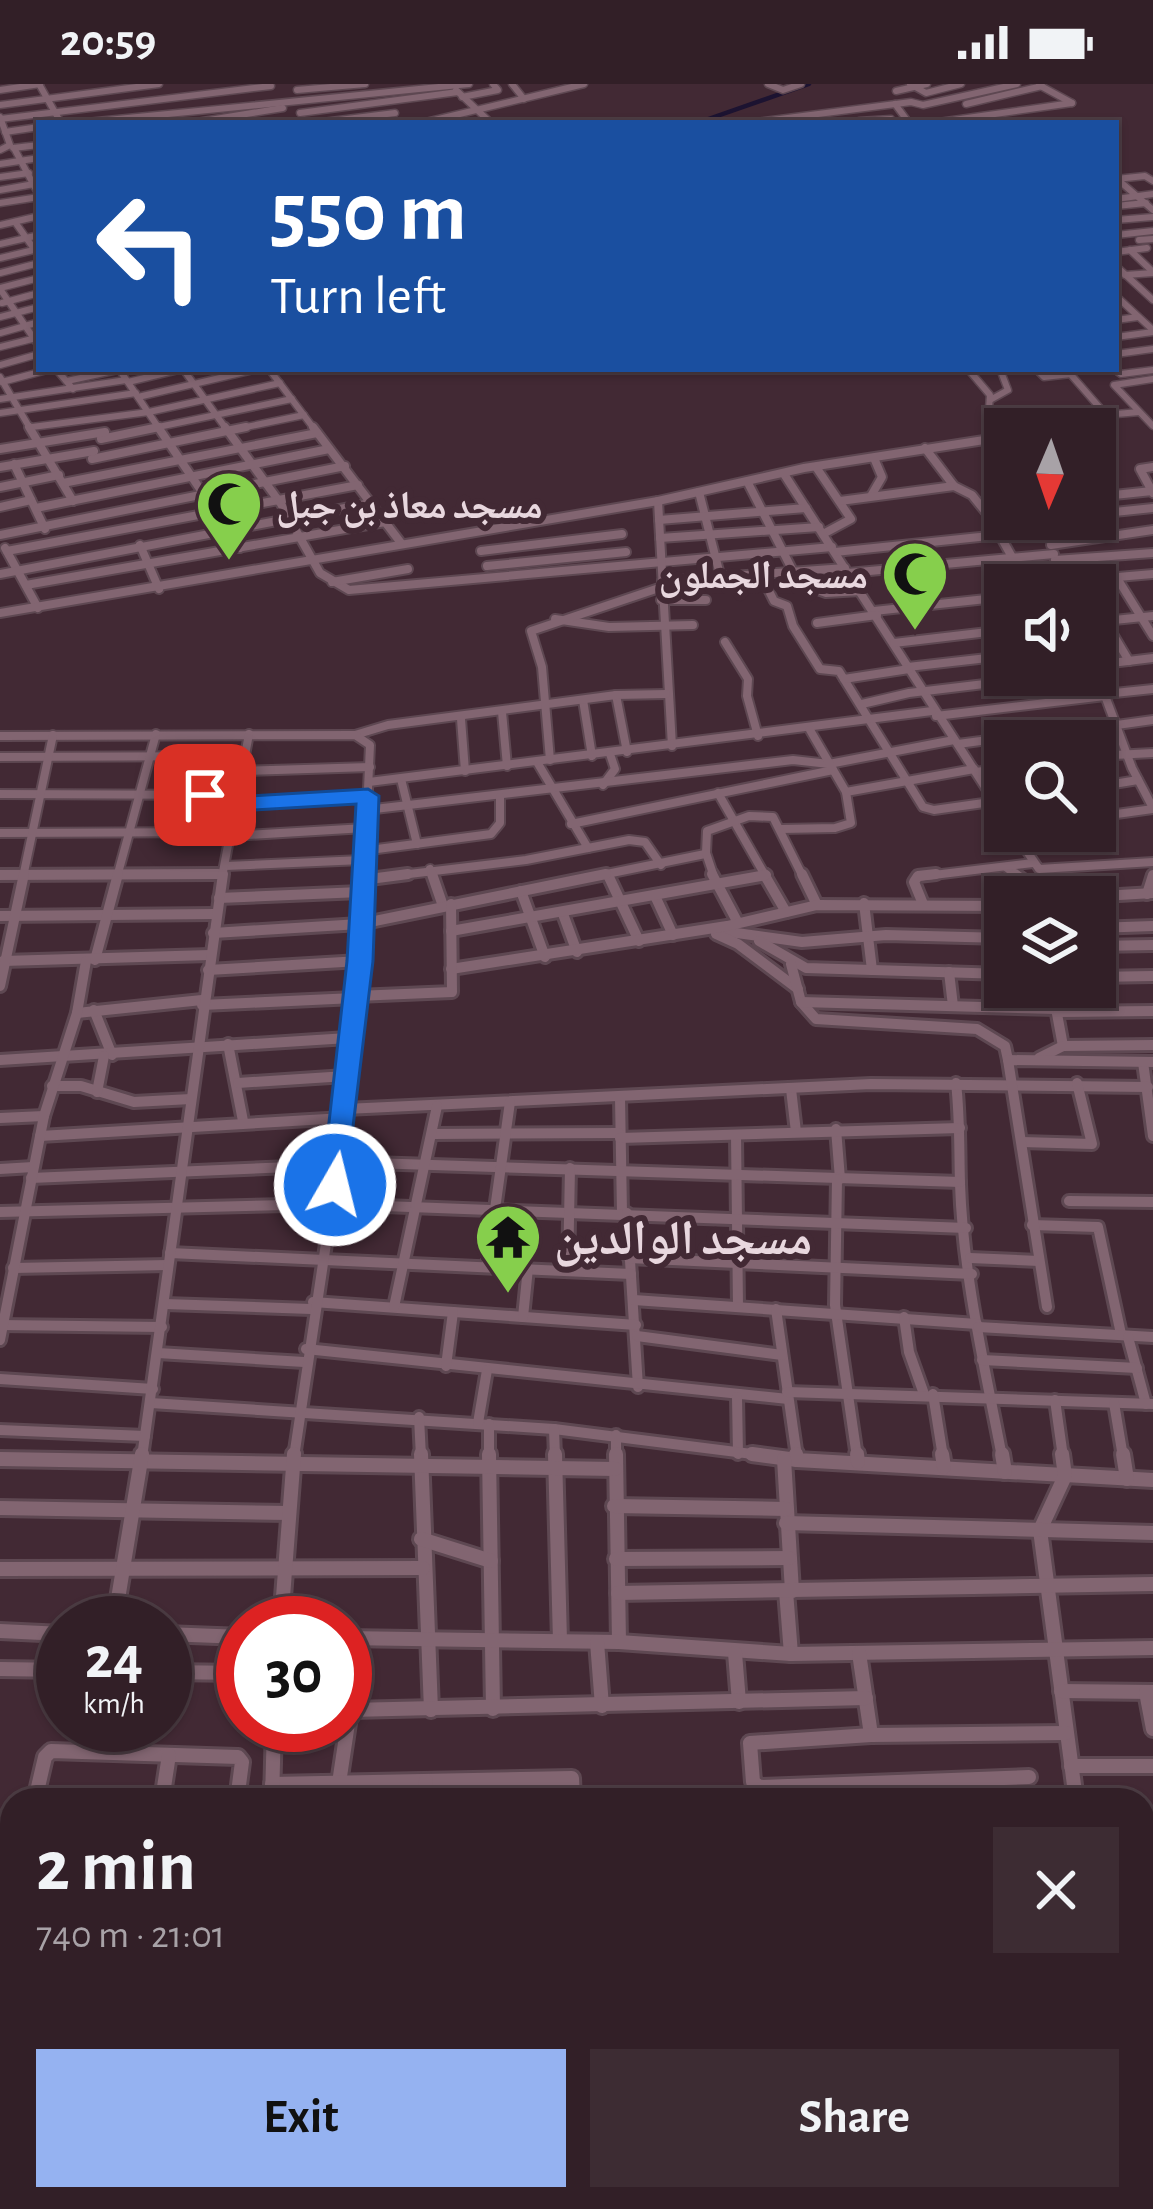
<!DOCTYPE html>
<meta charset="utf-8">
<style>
:root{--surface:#321f27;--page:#3d2c33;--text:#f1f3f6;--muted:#a8a2a7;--line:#4d3d44;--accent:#95b2f1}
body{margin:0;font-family:"Alegreya Sans","Noto Naskh Arabic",sans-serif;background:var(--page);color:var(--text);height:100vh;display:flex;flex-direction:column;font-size:45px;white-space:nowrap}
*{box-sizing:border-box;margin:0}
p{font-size:39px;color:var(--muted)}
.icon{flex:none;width:66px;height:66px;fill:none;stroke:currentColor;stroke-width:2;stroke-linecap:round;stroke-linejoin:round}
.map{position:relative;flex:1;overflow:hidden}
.details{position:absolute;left:0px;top:1704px;width:1155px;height:423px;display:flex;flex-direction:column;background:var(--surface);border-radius:36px 36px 0 0;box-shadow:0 3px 9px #0004,0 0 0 3px var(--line)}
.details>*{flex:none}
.hud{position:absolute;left:36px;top:36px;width:1083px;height:252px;border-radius:0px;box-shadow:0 3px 9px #0004,0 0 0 3px var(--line);background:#1a4fa0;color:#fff;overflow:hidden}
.needle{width:78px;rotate:182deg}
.buttons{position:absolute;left:984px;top:324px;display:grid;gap:24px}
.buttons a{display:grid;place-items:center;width:132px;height:132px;border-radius:0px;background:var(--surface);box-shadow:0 3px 9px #0004,0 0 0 3px var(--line);font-size:60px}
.speed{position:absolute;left:36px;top:1512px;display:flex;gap:24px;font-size:60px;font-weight:700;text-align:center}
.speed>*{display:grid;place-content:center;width:156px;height:156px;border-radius:50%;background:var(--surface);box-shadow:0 3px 9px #0004,0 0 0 3px var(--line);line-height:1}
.speed small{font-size:30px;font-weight:400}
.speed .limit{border:18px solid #d22;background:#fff;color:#111}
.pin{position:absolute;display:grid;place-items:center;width:102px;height:102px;color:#fff;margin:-51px;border-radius:24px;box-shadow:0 6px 18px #0006}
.me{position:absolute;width:132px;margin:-66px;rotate:8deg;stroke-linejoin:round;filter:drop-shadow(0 0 9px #0008)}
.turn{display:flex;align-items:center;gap:42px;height:252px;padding:0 36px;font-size:54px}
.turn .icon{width:156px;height:156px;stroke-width:2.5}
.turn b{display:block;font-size:84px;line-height:102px}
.round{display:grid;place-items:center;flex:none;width:126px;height:126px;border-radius:0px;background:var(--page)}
.head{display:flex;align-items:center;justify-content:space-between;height:204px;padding:0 36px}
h1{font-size:72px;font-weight:700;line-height:90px}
.action{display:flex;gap:24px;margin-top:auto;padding:24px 36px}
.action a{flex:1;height:138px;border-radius:0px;background:var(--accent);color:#111;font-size:48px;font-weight:700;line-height:138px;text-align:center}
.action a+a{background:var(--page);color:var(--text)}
.status{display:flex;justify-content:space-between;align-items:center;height:84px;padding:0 60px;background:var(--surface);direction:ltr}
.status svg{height:33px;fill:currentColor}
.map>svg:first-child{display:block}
.green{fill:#63483a}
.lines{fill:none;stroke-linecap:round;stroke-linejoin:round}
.canal{stroke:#1c1331;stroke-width:4.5}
.minor-far3-casing{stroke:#5e4852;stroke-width:9}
.minor-far2-casing{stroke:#5e4852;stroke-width:12}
.minor-far1-casing{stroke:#5e4852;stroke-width:16}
.minor-casing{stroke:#5e4852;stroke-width:20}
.minor-far3{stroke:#826571;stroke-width:6}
.minor-far2{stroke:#826571;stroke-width:8}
.minor-far1{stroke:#826571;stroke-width:10}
.minor{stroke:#826571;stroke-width:14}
.route{fill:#1a73e8;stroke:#114b97;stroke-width:3}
.labels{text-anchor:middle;stroke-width:12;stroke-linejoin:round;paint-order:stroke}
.far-poi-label{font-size:39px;font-weight:bold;fill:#e8d7de;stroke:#422934;text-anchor:start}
.poi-label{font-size:48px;font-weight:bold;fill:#e8d7de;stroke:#422934;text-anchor:start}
</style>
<div class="status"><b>20:59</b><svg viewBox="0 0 49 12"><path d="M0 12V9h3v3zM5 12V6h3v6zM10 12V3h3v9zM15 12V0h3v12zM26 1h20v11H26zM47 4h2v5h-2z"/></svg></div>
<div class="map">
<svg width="1153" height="2125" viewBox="0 0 1153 2125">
<rect width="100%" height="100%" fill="#422934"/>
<path class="green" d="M0 2077 12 2078V2115H616L615 2125H0Z"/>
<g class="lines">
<path class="canal" d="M697 39 809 0"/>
<g class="minor-far3-casing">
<g id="minor-far3">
<path d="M39 0 61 39"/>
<path d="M512 0 524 15"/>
<path d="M768 0 783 6 801 0"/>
<path d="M910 0 926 9 961 0"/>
<path d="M1039 1 1072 19"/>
<path d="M0 6 40 0"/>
<path d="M297 6 365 0"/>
<path d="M456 6 491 39"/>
<path d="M896 7 927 0"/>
<path d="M462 13 498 6 493 0"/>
<path d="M895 20 909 39"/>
<path d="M966 20 1042 2"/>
<path d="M0 21 159 0"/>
<path d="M300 29 458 8"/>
<path d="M0 33 10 61 0 66"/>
<path d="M0 35 271 2"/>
<path d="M859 37 891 35"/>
<path d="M77 39 469 0"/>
<path d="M191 39 283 24"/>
<path d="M315 39 395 29"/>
<path d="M422 39 584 0"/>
<path d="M716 39H732"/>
<path d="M749 39 911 18 923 21 1017 0"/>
<path d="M932 39 1072 19"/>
<path d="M5 48 39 43"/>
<path d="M13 64 39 61"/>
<path d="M14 64 39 111"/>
<path d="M0 80 39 74"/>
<path d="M0 93 29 89"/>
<path d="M1116 95 1145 92 1153 97"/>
<path d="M1117 95 1153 126"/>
<path d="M0 106 34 100"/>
<path d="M1116 115 1153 110"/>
<path d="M0 119 39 113"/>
<path d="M1116 122 1146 119"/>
<path d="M1116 136 1153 133"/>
<path d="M15 138 39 172"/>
<path d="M0 141 39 132"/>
<path d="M1116 151 1153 147"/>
<path d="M1139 156 1153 155"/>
<path d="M0 160 39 151"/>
<path d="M1130 166 1153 188"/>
<path d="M1116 168 1147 164"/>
<path d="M0 174 38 165"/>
<path d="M1116 182 1153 216"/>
<path d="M0 189 39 179"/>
<path d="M1125 191 1153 189"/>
<path d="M0 204 39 194"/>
<path d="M0 205 39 262"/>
<path d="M1116 212 1153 246"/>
<path d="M2 219 39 209"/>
<path d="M0 233 39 223"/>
<path d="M1116 236 1138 233"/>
<path d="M0 249 39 238"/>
<path d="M1116 253 1153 248"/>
<path d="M0 263 36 254"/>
<path d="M1116 270 1153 265"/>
<path d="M0 281 39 270"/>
<path d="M56 285 73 305"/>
<path d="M119 285 160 346"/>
<path d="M183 285 227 346"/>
<path d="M269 285 315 346"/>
<path d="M968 285 990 311 988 338 992 346"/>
<path d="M1036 285 1044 293 1071 290"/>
<path d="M1066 285 1107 332"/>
<path d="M1114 285 1121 290 1153 286"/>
<path d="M0 293 31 346"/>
<path d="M1153 295 1114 301 1153 342"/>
<path d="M67 297 122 285"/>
<path d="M2 298 51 285"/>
<path d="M128 298 182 285"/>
<path d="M138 313 258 285"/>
<path d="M0 315 126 296"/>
<path d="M990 316 1008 306 1000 285"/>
<path d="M0 329 136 309"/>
<path d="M32 343 149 328 280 299"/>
<path d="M1010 345 1038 337 1139 328"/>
<path d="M144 346 292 315"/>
<path d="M232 346 304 331"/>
</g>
</g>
<g class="minor-far2-casing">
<g id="minor-far2">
<path d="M29 343 73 417"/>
<path d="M158 343 240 464"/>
<path d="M225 343 281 420 320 489 349 506 832 463"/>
<path d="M313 343 401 459"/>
<path d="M1010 345 1017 343"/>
<path d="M101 355 159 343"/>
<path d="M925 364 954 402 972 411 989 432 1012 473"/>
<path d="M0 365 105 348"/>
<path d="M92 375 246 343"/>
<path d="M14 380 45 445"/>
<path d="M0 383 94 367"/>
<path d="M816 383 851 435 823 450"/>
<path d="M1153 383 1140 385 1153 409"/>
<path d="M784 390 1005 734"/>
<path d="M63 399 317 349"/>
<path d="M748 399 799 499 826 509 860 507"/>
<path d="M0 403 59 391"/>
<path d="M699 408 721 495"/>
<path d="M871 412 882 393 874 374"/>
<path d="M1095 413 1152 407"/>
<path d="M658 417 672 662"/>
<path d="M840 417 954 402"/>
<path d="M0 423 31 416"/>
<path d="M36 424 329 365"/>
<path d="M1095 430 1153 424"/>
<path d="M659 436 806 424"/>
<path d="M1044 436 1062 435"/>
<path d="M0 451 345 382"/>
<path d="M660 454 819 443"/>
<path d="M140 461 159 505"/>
<path d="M1051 461 1153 446"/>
<path d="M5 464 38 524"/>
<path d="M7 467 358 401"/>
<path d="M481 467 622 450"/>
<path d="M835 468 1047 446"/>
<path d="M1055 476 1153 469"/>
<path d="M487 482 626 468"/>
<path d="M848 489 1054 470"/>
<path d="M0 490 371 419"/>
<path d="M762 493 774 517 787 522 793 542 820 585 839 587 923 723 934 726 1005 716"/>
<path d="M1117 494 1153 552"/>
<path d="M662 497 845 484"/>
<path d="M332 498 408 485"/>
<path d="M1060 498 1153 490"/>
<path d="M26 501 385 438"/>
<path d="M661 516H706"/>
<path d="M1095 520 1129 577"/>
<path d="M874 527 1005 513"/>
<path d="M0 529 658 417 804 384 997 354 991 343"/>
<path d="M555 535 609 543 693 541"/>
<path d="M1095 538 1153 532"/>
<path d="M817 539 877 531"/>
<path d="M725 558 748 595 747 612 758 652"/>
<path d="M894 559 1005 546"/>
<path d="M1095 581 1153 574"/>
<path d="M908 583 1005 572"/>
<path d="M1095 585 1132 684 1153 724"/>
<path d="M844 595 909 585"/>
<path d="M1105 610 1153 605"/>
<path d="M616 611 627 668"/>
<path d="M583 616 592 672"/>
<path d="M862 620 909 609 1060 591"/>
<path d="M502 628 507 682"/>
<path d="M936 632 1105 612"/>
<path d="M461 635 465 687"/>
<path d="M1117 641 1153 636"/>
<path d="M355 651 388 641 616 611 666 610"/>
<path d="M0 652 355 651 370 661 364 793"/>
<path d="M958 660 1116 639"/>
<path d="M1095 672 1153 669"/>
<path d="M0 673 245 672"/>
<path d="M550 676 542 583 531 547 662 503"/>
<path d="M537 678 588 764"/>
<path d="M242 687 370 683"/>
<path d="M976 688 1005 684"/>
<path d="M401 695 417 760"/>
<path d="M369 698 932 627"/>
<path d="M603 701 615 685 610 670"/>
<path d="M1095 703 1138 696"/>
<path d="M846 708 974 685"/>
<path d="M718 709 766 793"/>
<path d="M0 710 237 711"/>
<path d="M235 720 367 712"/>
<path d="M366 726 793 676 829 680 954 656"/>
<path d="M1095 733 1153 725"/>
<path d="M571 740 833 686"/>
<path d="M781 745 835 744 851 739 846 708 810 646"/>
<path d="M1013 747 1039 785 1153 778"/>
<path d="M0 749 232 748"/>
<path d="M231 752 365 744"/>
<path d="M362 767 491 750 500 739V713"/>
<path d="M225 782 362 776"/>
<path d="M1006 783 1019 793"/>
<path d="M430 785 433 793"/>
<path d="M0 791 223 790"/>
<path d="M23 793 53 651"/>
<path d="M117 793 156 650"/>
<path d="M222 793 249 650"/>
<path d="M384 793 526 776 629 756 645 758 661 781"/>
<path d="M592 793 705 770"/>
<path d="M714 793 706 769 707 747 749 732 773 733 803 793"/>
<path d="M755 793 766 791"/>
<path d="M917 793 1033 779"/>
</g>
</g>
<g class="minor-far1-casing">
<g id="minor-far1">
<path d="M432 790 443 822"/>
<path d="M712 790 738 839"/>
<path d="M764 790 786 828"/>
<path d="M802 790 817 821"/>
<path d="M1015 790 1030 801 1033 813"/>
<path d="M0 791 218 790"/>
<path d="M608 791 639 857"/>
<path d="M362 796 408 790"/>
<path d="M521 807 545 873"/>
<path d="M1147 810 1153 791"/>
<path d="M1086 813 1153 809"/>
<path d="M219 814 361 808"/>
<path d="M656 814 673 851"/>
<path d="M864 819 872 886"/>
<path d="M923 820 914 798 918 792 936 790"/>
<path d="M563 830 577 868"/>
<path d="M0 832 215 830"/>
<path d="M1095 844 1153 842"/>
<path d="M451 847 766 791"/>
<path d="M722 847 802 858 886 851 1005 854"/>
<path d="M213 849 360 840 606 790"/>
<path d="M716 850 738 860 798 905"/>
<path d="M759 857 806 884 1005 890"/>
<path d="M1095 862 1153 861"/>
<path d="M95 876 118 790"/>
<path d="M3 877 210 871"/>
<path d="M791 880 801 918 816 935 977 945 1005 962 1008 976"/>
<path d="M451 885 727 842 817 821 1005 822"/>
<path d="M208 886 360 877"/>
<path d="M949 888 953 922"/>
<path d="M1095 893 1153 892"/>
<path d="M0 902 24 790"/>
<path d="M1052 903 1063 962"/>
<path d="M356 912 452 908 451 820"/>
<path d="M801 918 1057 925"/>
<path d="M202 921 355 914"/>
<path d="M94 926 112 971"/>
<path d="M1058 928 1153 927"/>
<path d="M77 929 202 916"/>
<path d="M228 960 243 1037"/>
<path d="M1039 974 1063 962 1153 961"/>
<path d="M0 976 348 954"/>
<path d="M1143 978 1153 1052"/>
<path d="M238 999 346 992"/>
<path d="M956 999C960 1033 959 1066 960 1100 963 1191 985 1284 1002 1373"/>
<path d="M52 1002H81L134 1018 191 1015"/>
<path d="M791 1005 796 1048"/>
<path d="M97 1008 104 972"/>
<path d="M620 1014 622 1129"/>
<path d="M345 1025 871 1000 1148 1003"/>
<path d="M0 1034 44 1032"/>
<path d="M836 1045 840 1095"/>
<path d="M432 1050 619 1049"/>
<path d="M40 1052 344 1034"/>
<path d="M736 1052 738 1222"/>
<path d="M620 1054 960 1044"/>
<path d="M1022 1058 1092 1060 1077 999"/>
<path d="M340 1078 960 1098"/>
<path d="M0 1085 33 1083"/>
<path d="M31 1094 339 1081"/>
<path d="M837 1095 835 1221 857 1373"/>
<path d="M1069 1117 1153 1118"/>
<path d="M0 1128 331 1120 966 1144"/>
<path d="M627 1129 638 1303"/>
<path d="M1032 1141 1098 1143 1121 1250"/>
<path d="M170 1169 631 1190"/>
<path d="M629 1174 972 1190"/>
<path d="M970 1174 1039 1177"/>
<path d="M487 1182 510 1018"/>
<path d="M13 1184 168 1181"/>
<path d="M568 1187 570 1084"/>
<path d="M634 1216 977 1240"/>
<path d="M313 1218 636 1241"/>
<path d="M165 1220 311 1225"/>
<path d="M394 1223 437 1022"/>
<path d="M1047 1223 1008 976 1153 978"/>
<path d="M776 1225 797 1373"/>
<path d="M523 1233 528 1184"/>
<path d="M904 1233 909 1268 924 1310"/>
<path d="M0 1241 162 1243"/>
<path d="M978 1243 1153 1253"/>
<path d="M637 1252 782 1271"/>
<path d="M1128 1253 1146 1320"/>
<path d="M0 1256 44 1032 77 929 86 877"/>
<path d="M306 1265 788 1315"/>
<path d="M158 1269 304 1278"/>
<path d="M982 1276 1137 1284"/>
<path d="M446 1282 453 1228"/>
<path d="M0 1295 153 1305"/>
<path d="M787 1308 1153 1320"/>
<path d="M933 1310 943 1373"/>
<path d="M737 1313 738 1370"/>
<path d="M1055 1316 1063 1373"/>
<path d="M151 1319 554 1345 776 1373"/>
<path d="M1114 1319 1123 1373"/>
<path d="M419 1333 421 1373"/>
<path d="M478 1339 487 1286"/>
<path d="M489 1340V1373"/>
<path d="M554 1345 555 1373"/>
<path d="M0 1346 145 1352"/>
<path d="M616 1351V1373"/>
<path d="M142 1373 223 790"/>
<path d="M294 1373 342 1053 364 790"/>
</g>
</g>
<g class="minor-casing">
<g id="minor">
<path d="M421 1370 431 1626"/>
<path d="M489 1370 493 1625"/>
<path d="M555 1370 560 1557"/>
<path d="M616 1370 619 1558"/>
<path d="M752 1370 797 1376"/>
<path d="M796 1370 797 1376 1153 1396"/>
<path d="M857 1370 858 1378"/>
<path d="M942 1370 944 1383"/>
<path d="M1002 1370 1005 1388"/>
<path d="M1062 1370 1065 1392 1040 1446 1076 1716"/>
<path d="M1123 1370 1127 1395"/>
<path d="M0 1375 615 1385"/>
<path d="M784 1375 792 1507"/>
<path d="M614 1422 786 1425"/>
<path d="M0 1424 288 1429"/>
<path d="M786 1439 1153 1449"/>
<path d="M421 1455 491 1477"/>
<path d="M616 1475 789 1474"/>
<path d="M0 1485 423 1484"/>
<path d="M786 1507 791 1570"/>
<path d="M618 1509 1153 1500"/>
<path d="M114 1539 142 1370"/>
<path d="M281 1539 294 1370"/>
<path d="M0 1547 63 1550"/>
<path d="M165 1550 243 1553"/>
<path d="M345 1554 619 1558 791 1570 1153 1564"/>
<path d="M597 1558 602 1622"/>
<path d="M735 1569 739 1618"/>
<path d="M859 1569 871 1651"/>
<path d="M0 1585 63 1586"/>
<path d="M165 1588 243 1589"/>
<path d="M1061 1607 1153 1608"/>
<path d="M1146 1608 1153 1645"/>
<path d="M88 1667 94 1641"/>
<path d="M1071 1682H1153"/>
<path d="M1029 1693 759 1703 753 1698 750 1659 871 1651 1066 1649"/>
<path d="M339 1699 350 1626 866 1614"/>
<path d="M272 1700 572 1694 573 1716"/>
<path d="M35 1716 45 1673 51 1667 238 1673 242 1678 237 1716"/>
<path d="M162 1716 169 1671"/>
<path d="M272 1716 274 1641"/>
<path d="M424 1716 426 1697"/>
<path d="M1143 1752H1153"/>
<path d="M0 1757H12"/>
<path d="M1143 1809 1153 1810"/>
<path d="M0 1812 12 1813"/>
<path d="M1143 1859H1153"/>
<path d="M0 1887 12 1888"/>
<path d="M1143 1910 1153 1911"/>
<path d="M0 1985H12"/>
<path d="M1143 2043 1153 2044"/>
<path d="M0 2047H12"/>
<path d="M881 2115 1135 2125"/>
<path d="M646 2125 648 2115"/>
</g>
</g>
<use href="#minor-far3" class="minor-far3"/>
<use href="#minor-far2" class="minor-far2"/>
<use href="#minor-far1" class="minor-far1"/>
<use href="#minor" class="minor"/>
</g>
<path class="route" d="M205 704H237L248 712 368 705 379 712 373 877 345 1109 335 1112 322 1101 347 877 356 720 235 727 224 719 196 716 193 711Z"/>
<defs>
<g id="mosque-pin" transform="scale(3.45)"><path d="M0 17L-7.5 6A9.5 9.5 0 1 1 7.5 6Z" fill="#86cf4c" stroke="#422934"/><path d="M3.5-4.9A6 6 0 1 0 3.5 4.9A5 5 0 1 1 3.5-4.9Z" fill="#111"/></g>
<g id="temple-pin" transform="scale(3.45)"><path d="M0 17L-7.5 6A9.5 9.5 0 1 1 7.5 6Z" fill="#86cf4c" stroke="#422934"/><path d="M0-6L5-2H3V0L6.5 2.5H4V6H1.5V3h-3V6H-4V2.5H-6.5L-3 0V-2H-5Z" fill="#111"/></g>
</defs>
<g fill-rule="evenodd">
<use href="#mosque-pin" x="229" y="420"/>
<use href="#mosque-pin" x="915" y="490"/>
<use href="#temple-pin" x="508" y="1153"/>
</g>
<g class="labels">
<g class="far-poi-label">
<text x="276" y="434">مسجد معاذ بن جبل</text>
<text x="868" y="504" text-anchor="end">مسجد الجملون</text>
</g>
<g class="poi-label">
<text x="554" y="1170">مسجد الوالدين</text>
</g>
</g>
</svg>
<div class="buttons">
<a><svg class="needle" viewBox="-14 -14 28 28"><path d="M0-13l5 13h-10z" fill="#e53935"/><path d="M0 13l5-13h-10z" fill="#a8a2a7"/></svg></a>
<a><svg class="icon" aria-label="sound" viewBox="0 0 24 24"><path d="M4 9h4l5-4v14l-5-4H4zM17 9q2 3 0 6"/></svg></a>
<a><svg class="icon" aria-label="search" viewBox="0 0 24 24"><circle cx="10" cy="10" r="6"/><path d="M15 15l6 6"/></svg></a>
<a><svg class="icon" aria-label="layers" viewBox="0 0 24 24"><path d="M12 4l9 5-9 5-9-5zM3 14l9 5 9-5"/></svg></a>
</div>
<div class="speed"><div>24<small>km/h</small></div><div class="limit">30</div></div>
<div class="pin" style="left:205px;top:711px;background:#d93025"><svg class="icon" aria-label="arrive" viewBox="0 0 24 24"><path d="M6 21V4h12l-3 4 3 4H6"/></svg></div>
<svg class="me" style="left:335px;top:1101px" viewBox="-20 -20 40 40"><circle r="17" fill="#1a73e8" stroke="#fff" stroke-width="3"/><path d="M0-11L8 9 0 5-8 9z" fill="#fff"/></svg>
<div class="hud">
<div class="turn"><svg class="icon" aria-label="left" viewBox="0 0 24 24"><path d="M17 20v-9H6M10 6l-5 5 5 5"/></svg><div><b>550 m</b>Turn left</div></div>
</div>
<section class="details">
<div class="head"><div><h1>2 min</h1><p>740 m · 21:01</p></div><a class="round"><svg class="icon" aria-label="close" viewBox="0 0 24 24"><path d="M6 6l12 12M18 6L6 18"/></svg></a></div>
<div class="action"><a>Exit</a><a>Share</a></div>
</section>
</div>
